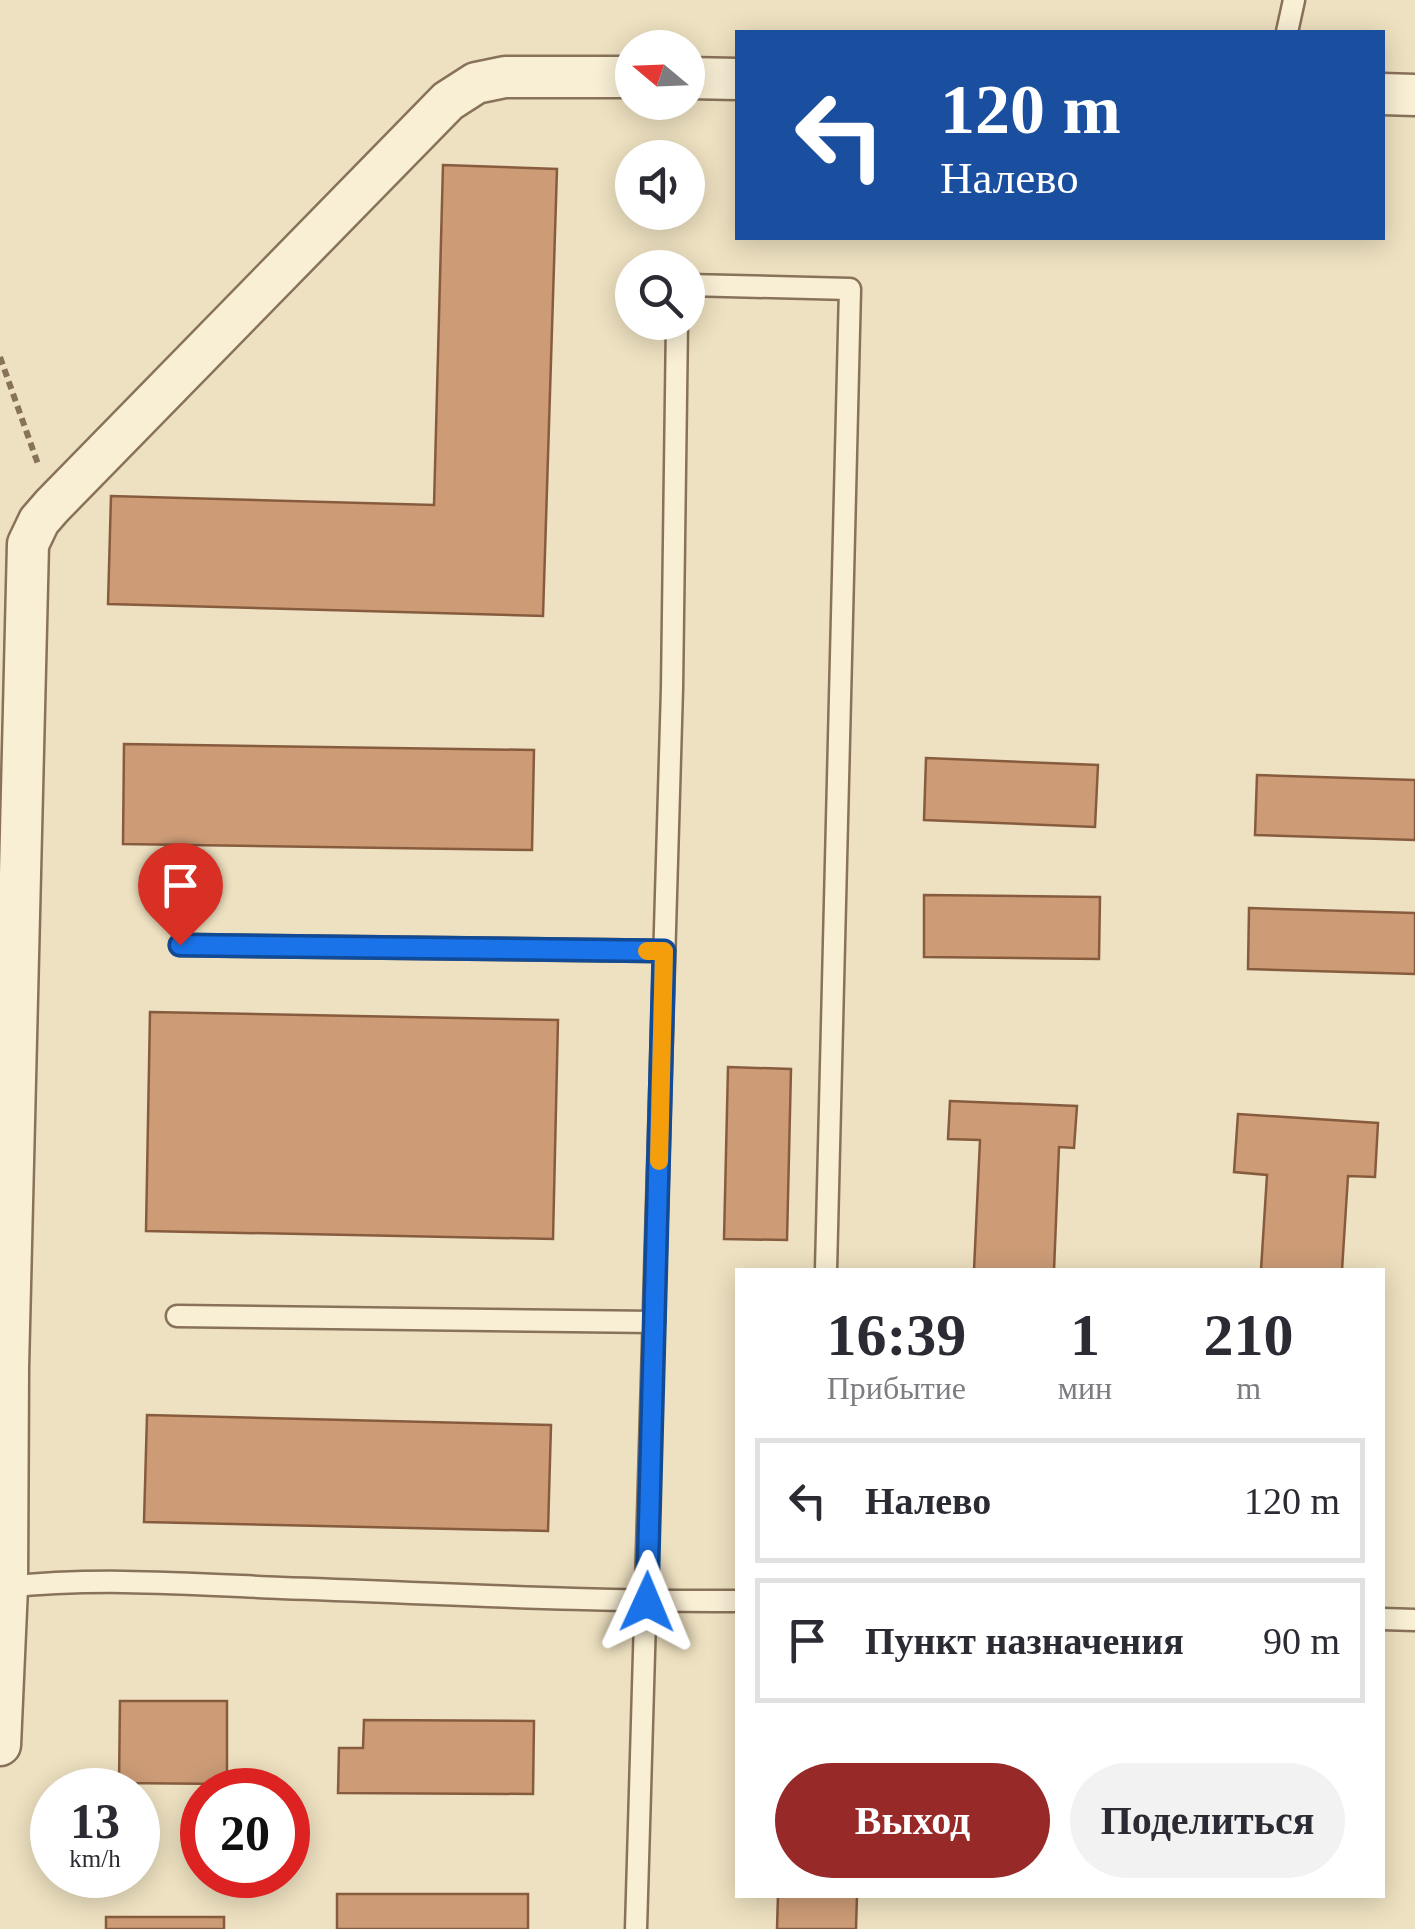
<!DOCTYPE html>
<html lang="ru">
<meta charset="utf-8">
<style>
:root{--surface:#fff;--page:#f2f2f3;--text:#2b2b33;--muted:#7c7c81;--line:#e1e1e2;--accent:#972928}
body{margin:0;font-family:Georgia,serif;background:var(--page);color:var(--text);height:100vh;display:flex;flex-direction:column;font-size:38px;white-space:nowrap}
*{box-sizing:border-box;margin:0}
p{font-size:32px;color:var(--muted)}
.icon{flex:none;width:55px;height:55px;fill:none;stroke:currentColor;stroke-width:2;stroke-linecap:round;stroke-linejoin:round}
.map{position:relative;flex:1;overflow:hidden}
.panel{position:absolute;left:735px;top:1268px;width:650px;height:630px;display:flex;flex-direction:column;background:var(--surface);border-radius:0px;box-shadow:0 5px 25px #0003}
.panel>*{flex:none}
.guide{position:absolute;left:735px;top:30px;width:650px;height:210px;border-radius:0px;box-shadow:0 5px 25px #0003;background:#1a4fa0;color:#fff;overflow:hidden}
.needle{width:65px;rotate:289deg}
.controls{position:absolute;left:615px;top:30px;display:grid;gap:20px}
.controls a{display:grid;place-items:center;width:90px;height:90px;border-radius:50%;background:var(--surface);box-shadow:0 5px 25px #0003;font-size:50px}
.speed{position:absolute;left:30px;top:1768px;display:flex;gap:20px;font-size:50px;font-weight:700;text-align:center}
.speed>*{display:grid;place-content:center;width:130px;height:130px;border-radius:50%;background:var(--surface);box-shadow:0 5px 25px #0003;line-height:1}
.speed small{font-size:25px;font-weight:400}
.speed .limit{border:15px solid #d22;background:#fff;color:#111}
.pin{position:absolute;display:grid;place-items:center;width:85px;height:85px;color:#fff;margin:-102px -42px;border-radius:50% 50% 50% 0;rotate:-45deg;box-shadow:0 0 10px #0007}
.pin .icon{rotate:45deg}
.me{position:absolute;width:110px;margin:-55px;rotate:1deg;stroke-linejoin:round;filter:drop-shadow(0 0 8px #0008)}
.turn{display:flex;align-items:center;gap:35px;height:210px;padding:0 40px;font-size:45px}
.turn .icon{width:130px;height:130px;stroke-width:2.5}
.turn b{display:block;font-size:70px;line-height:85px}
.eta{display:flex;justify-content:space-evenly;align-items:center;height:170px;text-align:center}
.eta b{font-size:60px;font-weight:800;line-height:70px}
.cta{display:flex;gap:20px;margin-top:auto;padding:20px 40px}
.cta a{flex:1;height:115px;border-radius:60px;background:var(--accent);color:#fff;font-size:40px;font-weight:800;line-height:115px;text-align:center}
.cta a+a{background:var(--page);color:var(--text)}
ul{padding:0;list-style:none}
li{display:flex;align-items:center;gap:30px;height:125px;margin:0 20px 15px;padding:0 20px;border:5px solid var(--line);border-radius:0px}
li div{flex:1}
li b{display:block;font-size:38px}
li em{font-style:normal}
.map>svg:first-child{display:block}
.building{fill:#cd9c77;stroke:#875c3e;stroke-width:2.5}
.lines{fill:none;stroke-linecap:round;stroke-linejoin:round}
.lane-casing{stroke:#887259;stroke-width:25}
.street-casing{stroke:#887259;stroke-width:45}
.path{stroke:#887259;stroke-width:6;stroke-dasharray:8 5;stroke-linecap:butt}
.lane{stroke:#f9efd5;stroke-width:20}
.street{stroke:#f9efd5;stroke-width:40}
.route-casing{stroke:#114b97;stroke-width:25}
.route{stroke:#1a73e8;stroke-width:18}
.slow{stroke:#f59e0b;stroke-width:18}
</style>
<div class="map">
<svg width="1415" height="1929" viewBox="0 0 1415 1929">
<rect width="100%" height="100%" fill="#eee1c1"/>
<g class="building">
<path d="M443 165 557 169 543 616 108 604 111 496 434 505Z"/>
<path d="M124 744 534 750 532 850 123 844Z"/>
<path d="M926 758 1098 765 1095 827 924 820Z"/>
<path d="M1257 775 1415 780V840L1255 835Z"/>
<path d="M924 895 1100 897 1099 959 924 957Z"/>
<path d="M1249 908 1415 913V974L1248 969Z"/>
<path d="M150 1012 558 1020 553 1239 146 1231Z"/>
<path d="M728 1067 791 1069 787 1240 724 1239Z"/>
<path d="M950 1101 1077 1106 1074 1148 1059 1147 1054 1270H974L980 1140 948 1139Z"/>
<path d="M1238 1114 1378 1123 1375 1177 1348 1176 1342 1270H1261L1267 1175 1234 1172Z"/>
<path d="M147 1415 551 1425 548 1531 144 1522Z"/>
<path d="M120 1701H227V1784L119 1783Z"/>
<path d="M364 1720 534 1721 533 1794 338 1793 339 1748H363Z"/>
<rect x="337" y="1894" width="191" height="35"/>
<path d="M778 1895H857L856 1929H777Z"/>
<rect x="106" y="1917" width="118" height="12"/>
</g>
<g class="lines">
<g class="lane-casing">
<g id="lane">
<path d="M1287 32 1294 0"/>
<path d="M688 285 850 289 826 1270"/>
<path d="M180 945 664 951"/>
<path d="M177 1316 654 1322"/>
<path d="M7 1587C97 1577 190 1584 281 1588 433 1593 585 1602 738 1601"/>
<path d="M1382 1619 1415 1620"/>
<path d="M636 1929 672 688 677 322"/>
</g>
</g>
<g class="street-casing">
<g id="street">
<path d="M688 78 738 79"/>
<path d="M1382 94 1415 95"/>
<path d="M0 1745 7 1587 8 1368 28 544 39 521 52 506 448 101 476 83 505 77H632"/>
</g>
</g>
<path class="path" d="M0 357 39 467"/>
<use href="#lane" class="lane"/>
<use href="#street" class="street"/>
</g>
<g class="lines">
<g class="route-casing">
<path id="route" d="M180 945 664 951 647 1602"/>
</g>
<use href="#route" class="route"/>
<path class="slow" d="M647 951H664L659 1161"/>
</g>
</svg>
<div class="controls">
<a><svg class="needle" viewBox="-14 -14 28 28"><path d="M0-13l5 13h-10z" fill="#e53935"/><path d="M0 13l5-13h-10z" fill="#7c7c81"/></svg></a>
<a><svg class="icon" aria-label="sound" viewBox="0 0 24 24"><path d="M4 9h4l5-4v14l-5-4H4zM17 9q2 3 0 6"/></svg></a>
<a><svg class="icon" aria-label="search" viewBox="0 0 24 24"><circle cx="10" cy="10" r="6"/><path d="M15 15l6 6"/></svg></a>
</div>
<div class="speed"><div>13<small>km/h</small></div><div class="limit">20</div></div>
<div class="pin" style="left:180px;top:945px;background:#d93025"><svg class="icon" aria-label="arrive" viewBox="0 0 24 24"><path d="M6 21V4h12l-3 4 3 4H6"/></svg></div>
<svg class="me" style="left:647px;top:1602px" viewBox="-20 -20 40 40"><path d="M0-17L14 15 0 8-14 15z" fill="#1a73e8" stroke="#fff" stroke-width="4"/></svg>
<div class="guide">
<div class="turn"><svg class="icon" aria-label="left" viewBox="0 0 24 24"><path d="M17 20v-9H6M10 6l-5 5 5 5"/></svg><div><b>120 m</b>Налево</div></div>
</div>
<section class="panel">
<div class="eta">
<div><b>16:39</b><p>Прибытие</p></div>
<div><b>1</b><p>мин</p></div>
<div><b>210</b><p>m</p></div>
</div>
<ul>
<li><svg class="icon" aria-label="left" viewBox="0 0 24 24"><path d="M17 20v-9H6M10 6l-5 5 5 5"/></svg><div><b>Налево</b></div><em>120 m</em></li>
<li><svg class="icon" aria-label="arrive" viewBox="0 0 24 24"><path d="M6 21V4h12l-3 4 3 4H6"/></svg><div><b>Пункт назначения</b></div><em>90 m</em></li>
</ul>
<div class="cta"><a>Выход</a><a>Поделиться</a></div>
</section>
</div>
